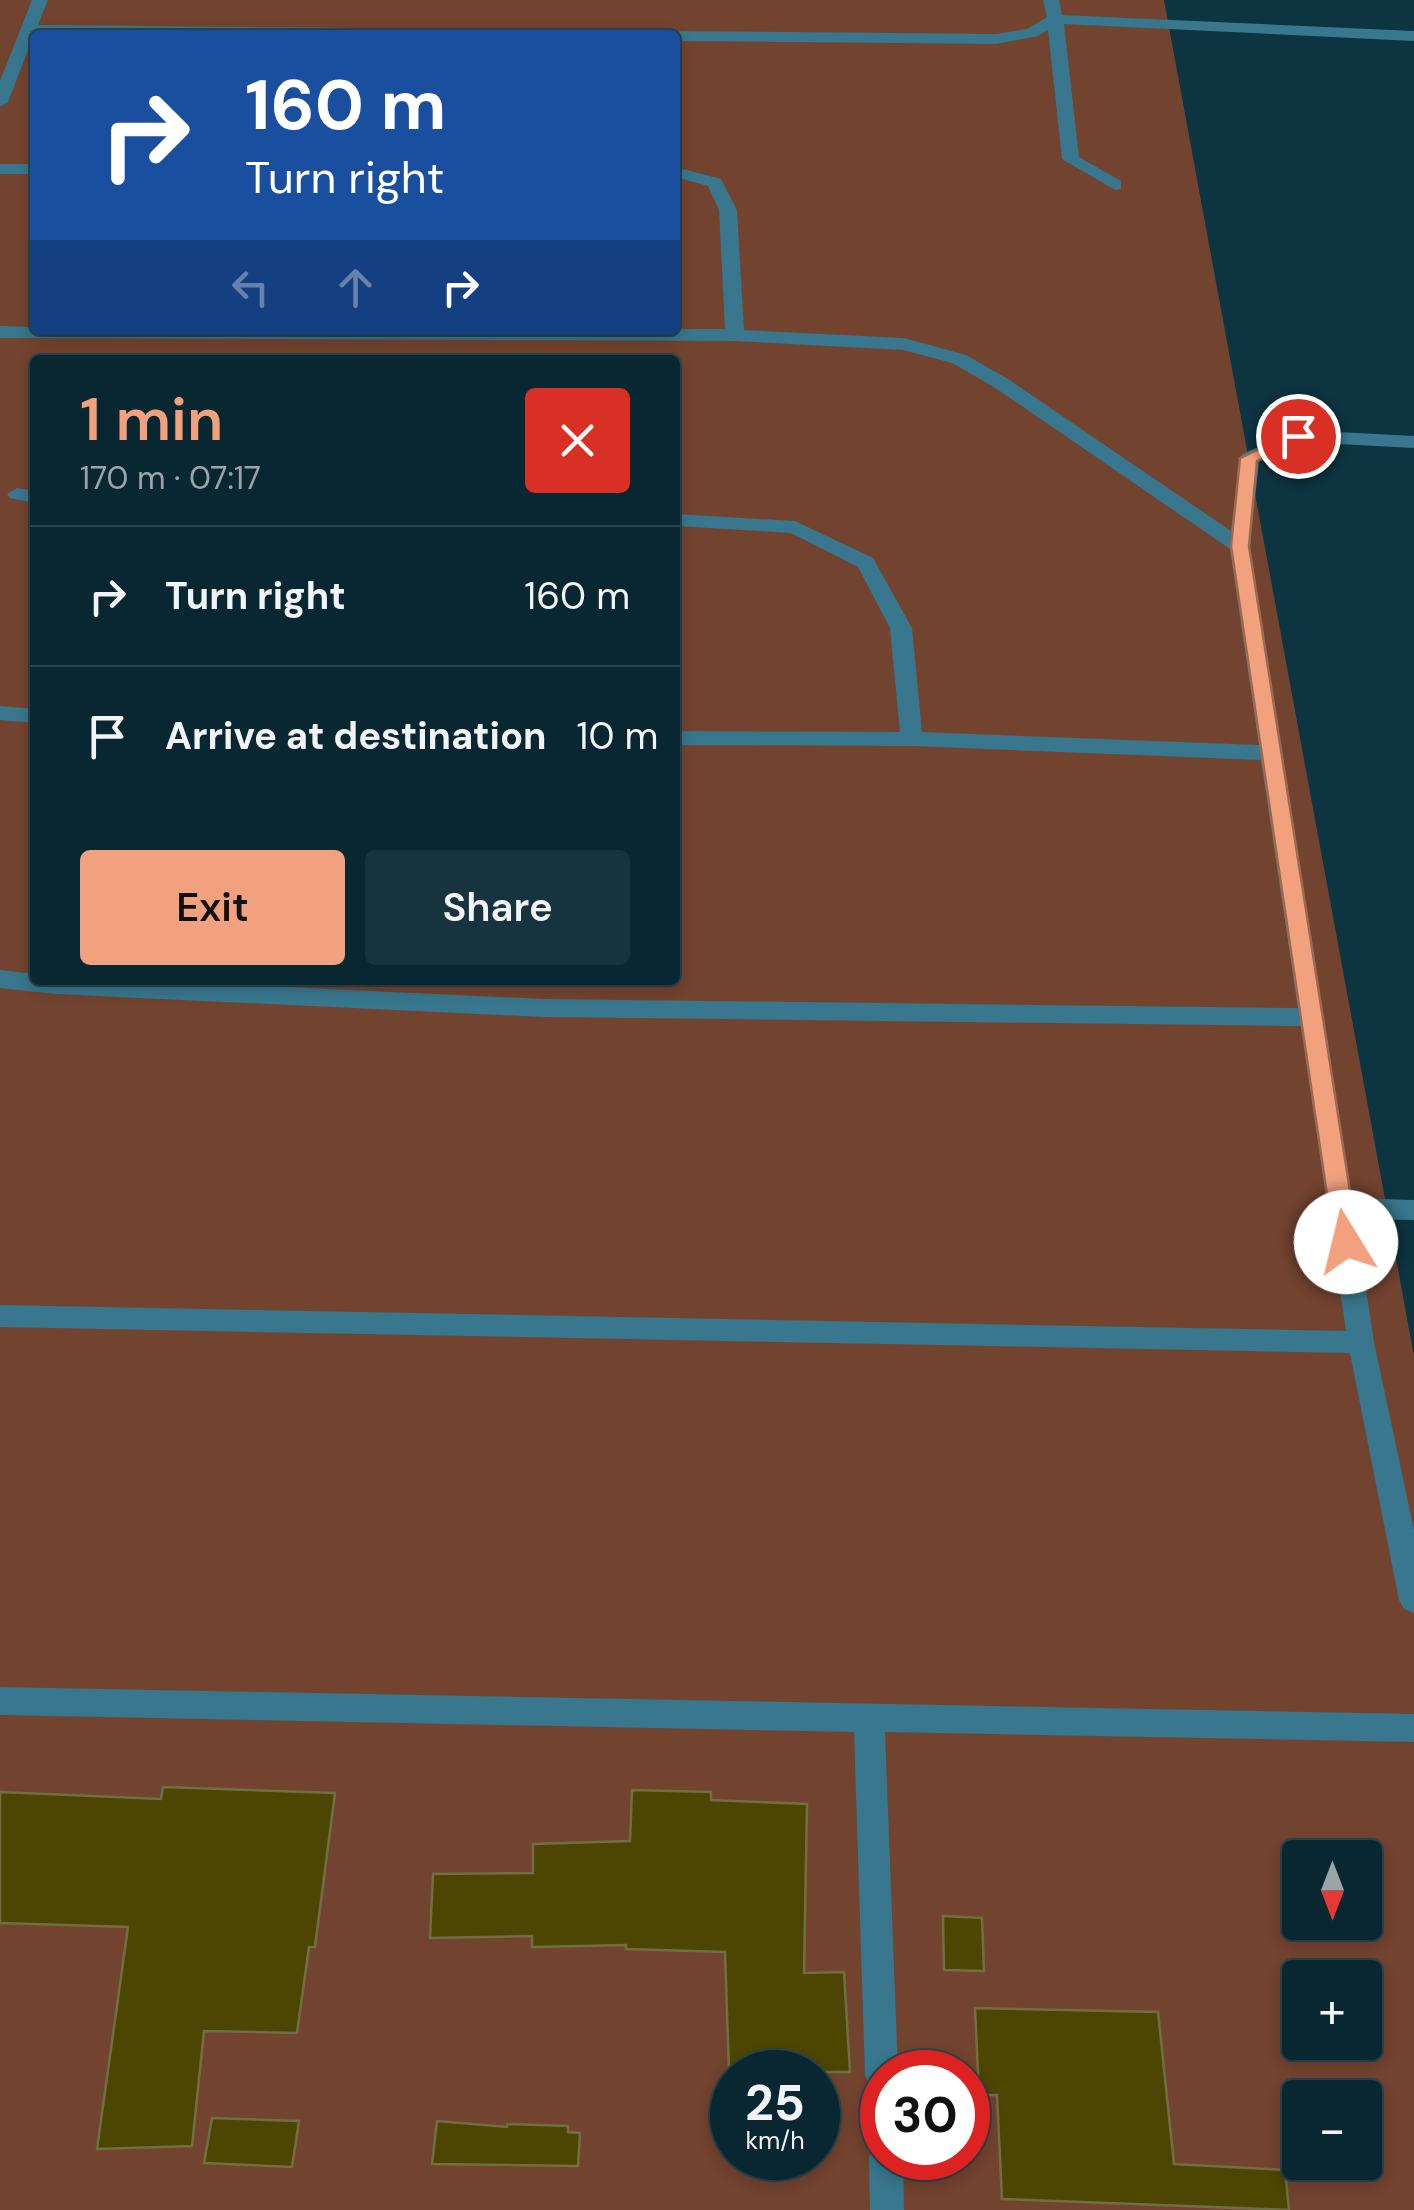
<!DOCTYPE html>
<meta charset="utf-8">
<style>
:root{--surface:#092731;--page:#17333d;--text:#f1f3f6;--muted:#99a5ab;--line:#29444d;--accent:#f2a17e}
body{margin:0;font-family:"DM Sans",sans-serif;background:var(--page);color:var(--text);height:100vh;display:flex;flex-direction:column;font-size:38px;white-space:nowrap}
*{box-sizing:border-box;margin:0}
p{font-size:32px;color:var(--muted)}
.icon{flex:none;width:55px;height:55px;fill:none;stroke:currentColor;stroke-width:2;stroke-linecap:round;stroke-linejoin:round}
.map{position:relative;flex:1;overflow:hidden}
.drawer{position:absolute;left:30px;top:355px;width:650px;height:630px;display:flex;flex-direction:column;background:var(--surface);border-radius:10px;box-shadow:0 5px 15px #0003,0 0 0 2px var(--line)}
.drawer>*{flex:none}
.hud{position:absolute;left:30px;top:30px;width:650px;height:305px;border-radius:10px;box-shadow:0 5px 15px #0003,0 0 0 2px var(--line);background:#1a4fa0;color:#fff;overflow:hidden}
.needle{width:65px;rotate:180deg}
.controls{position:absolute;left:1282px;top:1840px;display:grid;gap:20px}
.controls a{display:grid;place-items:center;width:100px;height:100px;border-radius:10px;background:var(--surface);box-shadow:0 5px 15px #0003,0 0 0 2px var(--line);font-size:50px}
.speed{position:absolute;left:710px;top:2050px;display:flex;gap:20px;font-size:50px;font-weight:700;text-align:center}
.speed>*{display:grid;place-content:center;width:130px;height:130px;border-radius:50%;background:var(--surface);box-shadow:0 5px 15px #0003,0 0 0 2px var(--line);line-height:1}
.speed small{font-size:25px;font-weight:400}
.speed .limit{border:15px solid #d22;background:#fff;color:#111}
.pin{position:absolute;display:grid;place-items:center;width:85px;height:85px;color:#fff;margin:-42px;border:5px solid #fff;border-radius:50%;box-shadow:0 2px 10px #0007}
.me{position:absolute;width:110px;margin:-55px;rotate:351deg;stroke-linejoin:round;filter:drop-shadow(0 0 8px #0008)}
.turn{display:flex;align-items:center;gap:35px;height:210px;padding:0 50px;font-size:45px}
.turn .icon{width:130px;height:130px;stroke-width:2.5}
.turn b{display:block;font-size:70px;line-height:85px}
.lanes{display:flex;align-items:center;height:95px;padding:0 50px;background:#0003;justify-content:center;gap:50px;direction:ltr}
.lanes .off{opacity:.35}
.round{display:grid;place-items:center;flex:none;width:105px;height:105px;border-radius:10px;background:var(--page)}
.overview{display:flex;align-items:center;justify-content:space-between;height:170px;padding:0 50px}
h1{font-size:60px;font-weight:600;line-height:75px;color:var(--accent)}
.primary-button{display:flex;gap:20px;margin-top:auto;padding:20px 50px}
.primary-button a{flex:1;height:115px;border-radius:10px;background:var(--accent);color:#111;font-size:40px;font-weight:600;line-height:115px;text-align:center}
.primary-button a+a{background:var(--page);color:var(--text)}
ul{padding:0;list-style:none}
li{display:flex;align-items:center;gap:30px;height:140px;padding:0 50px;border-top:2px solid var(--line)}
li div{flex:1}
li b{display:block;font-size:38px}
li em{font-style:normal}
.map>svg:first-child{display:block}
.green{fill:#72432f;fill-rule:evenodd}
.building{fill:#4c4602;stroke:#726e43;stroke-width:2.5}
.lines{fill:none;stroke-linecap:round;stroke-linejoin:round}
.minor{fill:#38778d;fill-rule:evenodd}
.route{fill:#f2a17e;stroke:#9d6952;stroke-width:2.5}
</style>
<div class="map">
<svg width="1414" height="2210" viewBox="0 0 1414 2210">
<rect width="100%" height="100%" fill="#0c3441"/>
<path class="green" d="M0 0H1164L1414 1356V2210H0ZM35 35H675V330H35ZM35 360H675V980H35ZM1300 1858H1365V1922H1300ZM1300 1978H1365V2042H1300ZM732 2072H818V2158H732ZM882 2072H968V2158H882ZM1300 2098H1365V2162H1300Z"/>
<g class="building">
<path d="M163 1787 335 1793 315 1947H309L297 2033 204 2031 192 2146 97 2149 128 1927 0 1923V1792L161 1799Z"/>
<path d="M632 1790 711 1792V1800L807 1804 804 1973 844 1972 850 2072H729L725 1952 626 1949V1945L532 1947V1936L430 1938 433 1874 533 1873V1844L630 1841Z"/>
<path d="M943 1916 982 1918 984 1971 944 1970Z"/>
<path d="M975 2008 1158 2012 1174 2164 1285 2170 1289 2210 1002 2199 997 2095H979Z"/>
<path d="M212 2118 299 2121 292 2167 204 2163Z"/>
<path d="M437 2121 507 2127V2124L568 2126V2132L580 2133 578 2166 432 2164Z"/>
</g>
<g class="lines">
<g class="minor">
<path d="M32 0H48L38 25 576 30 584 35H34L8 102 0 107V81Z"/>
<path d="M1043 0H1059L1062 15 1414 31V41L1064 24 1079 157 1121 181V189L1115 190 1062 159 1048 30 1038 36 996 44 675 41V35H668L675 31 996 34 1027 29 1047 17Z"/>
<rect x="0" y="164" width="35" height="10"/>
<path d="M675 167 721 179 737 210 744 330 904 338 966 355 1008 379 1231 531 1242 454 1298 430 1414 436V448L1301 442 1259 461 1250 546 1352 1198 1414 1200V1220L1355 1219 1374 1342 1414 1530V1613L1404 1609 1399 1600 1350 1353 0 1327V1305L1346 1331 1301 1026 543 1017 56 994 0 988V970L35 974V980H137L543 999 1298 1008 1261 760 912 746 675 745V731L900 732 890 628 858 567 791 533 675 526V514L795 521 873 558 912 628 922 732 1259 745 1230 549 994 387 952 363 903 350 735 341 0 338V326L35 327V330L725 329 719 210 708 186 675 177Z"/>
<path d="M17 488 35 491V503L10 498 7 494Z"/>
<path d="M0 706 35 709V723L0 720Z"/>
<path d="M0 1687 1414 1714V1742L885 1732 898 2072H882V2092L870 2087 865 2075 854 1732 0 1715Z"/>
<path d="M882 2143V2158H903L904 2210H870L869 2158 874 2146Z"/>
</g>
</g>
<path class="route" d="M1298 431 1304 433V440L1257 461 1249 546 1358 1242 1354 1248H1337L1334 1242 1231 546 1240 458Z"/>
</svg>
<div class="controls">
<a><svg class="needle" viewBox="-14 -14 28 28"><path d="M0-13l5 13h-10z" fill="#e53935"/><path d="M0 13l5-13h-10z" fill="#99a5ab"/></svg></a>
<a>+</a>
<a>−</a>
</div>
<div class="speed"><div>25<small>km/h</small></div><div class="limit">30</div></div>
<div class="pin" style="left:1298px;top:436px;background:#d93025"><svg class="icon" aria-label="arrive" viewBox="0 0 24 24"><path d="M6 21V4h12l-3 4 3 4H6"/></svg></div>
<svg class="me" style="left:1346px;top:1242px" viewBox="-20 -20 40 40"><circle r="19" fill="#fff"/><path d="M0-13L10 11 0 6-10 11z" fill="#f2a17e"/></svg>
<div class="hud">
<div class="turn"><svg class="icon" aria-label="right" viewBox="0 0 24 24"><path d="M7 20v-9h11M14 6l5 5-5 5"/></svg><div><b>160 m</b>Turn right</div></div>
<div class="lanes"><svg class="icon off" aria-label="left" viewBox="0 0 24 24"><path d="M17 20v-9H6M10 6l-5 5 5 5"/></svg><svg class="icon off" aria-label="ahead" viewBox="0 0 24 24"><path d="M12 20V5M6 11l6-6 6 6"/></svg><svg class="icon" aria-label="right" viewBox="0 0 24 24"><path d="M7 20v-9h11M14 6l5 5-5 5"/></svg></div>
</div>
<section class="drawer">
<div class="overview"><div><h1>1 min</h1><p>170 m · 07:17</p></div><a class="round" style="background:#d93025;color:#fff"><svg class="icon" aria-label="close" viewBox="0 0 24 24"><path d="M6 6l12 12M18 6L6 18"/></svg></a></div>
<ul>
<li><svg class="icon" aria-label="right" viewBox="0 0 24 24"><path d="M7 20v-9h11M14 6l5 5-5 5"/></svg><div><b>Turn right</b></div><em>160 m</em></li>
<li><svg class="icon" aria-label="arrive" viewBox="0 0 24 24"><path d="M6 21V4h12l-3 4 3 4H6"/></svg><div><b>Arrive at destination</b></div><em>10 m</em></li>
</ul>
<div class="primary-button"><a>Exit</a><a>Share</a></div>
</section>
</div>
